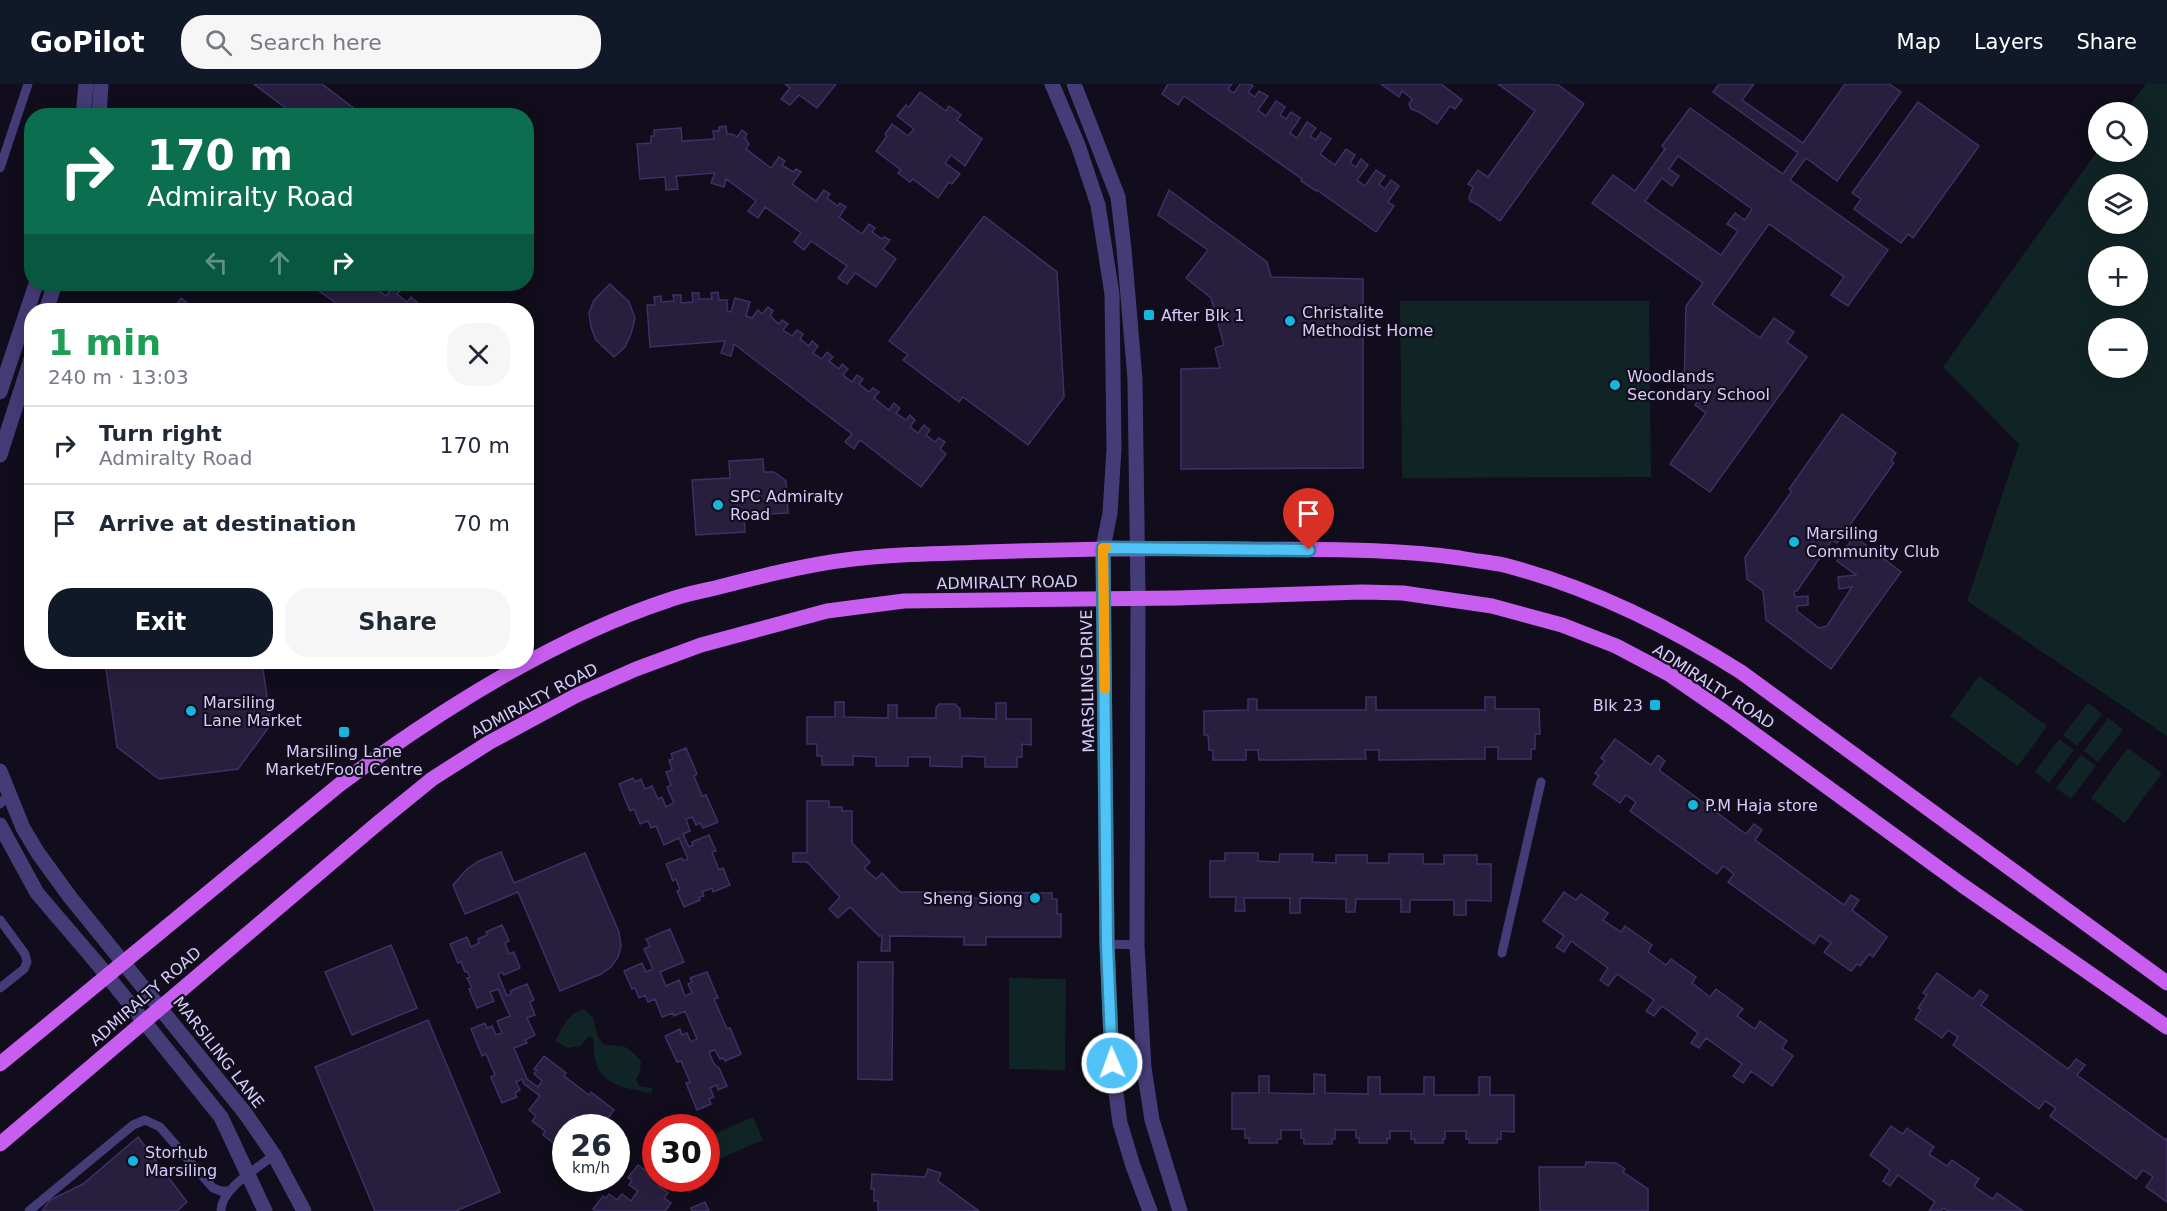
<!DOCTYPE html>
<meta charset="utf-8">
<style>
:root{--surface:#fff;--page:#f6f6f7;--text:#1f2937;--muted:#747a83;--line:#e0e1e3;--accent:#111827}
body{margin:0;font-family:"DejaVu Sans",sans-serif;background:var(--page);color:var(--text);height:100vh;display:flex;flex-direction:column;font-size:22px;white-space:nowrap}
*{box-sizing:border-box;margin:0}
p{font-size:20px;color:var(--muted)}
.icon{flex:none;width:33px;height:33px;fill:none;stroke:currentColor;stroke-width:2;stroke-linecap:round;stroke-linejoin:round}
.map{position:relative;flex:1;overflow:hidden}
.panel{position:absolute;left:24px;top:219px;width:510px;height:366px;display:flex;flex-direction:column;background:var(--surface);border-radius:24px;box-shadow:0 3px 15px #0003}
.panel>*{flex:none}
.guide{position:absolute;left:24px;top:24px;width:510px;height:183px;border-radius:24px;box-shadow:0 3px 15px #0003;background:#0b6e4f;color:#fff;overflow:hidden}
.buttons{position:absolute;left:2088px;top:18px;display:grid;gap:12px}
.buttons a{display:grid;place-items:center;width:60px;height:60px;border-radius:50%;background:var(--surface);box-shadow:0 3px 15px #0003;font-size:30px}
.speed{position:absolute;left:552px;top:1030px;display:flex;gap:12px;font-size:30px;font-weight:700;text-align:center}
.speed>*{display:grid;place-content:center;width:78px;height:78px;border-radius:50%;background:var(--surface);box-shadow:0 3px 15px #0003;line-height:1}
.speed small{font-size:15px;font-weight:400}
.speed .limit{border:9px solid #d22;background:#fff;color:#111}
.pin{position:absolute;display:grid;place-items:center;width:51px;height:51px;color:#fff;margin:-62px -26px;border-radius:50% 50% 50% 0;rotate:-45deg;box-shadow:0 0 6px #0007}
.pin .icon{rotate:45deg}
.me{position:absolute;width:66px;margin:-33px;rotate:358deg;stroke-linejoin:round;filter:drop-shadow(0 0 4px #0008)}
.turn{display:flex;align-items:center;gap:21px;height:126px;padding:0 24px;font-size:27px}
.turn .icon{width:78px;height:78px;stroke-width:2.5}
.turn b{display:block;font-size:42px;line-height:51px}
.lanes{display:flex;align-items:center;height:57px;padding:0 24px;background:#0003;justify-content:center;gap:30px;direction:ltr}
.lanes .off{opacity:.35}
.round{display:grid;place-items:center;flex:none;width:63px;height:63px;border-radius:24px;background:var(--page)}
.summary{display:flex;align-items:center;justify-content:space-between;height:102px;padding:0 24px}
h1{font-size:36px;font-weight:800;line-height:45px;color:#1e9e55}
.primary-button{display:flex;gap:12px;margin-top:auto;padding:12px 24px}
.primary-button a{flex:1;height:69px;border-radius:24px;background:var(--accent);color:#fff;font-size:24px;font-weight:800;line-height:69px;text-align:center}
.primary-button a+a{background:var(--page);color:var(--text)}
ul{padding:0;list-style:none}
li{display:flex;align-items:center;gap:18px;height:78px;padding:0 24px;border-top:2px solid var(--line)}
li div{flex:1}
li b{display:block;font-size:22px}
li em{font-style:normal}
header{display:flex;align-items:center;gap:36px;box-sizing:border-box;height:84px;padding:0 30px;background:var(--accent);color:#fff}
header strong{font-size:28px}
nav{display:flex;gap:33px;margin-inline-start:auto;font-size:21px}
.search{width:420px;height:54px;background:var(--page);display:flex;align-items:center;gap:15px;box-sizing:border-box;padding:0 21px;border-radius:24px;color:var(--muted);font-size:22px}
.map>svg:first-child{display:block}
.green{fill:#112425;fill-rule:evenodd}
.building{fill:#281f3f;stroke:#3f2f65;stroke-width:1.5;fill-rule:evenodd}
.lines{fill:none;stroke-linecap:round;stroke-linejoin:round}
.service{stroke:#443c76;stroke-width:9}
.minor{stroke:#443c76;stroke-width:15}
.primary{stroke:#c85ef0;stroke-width:15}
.route-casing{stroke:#337fa1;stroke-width:15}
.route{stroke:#4fc3f7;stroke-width:10}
.slow{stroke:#f59e0b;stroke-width:10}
.poi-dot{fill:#15b6de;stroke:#110d1c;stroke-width:2}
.labels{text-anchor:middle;stroke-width:4.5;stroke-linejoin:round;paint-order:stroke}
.poi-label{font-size:16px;fill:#d6ccfa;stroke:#110d1c;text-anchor:start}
.street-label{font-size:16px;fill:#d6ccfa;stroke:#110d1c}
</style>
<header>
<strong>GoPilot</strong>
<div class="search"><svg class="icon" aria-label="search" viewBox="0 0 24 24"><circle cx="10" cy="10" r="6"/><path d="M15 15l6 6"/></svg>Search here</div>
<nav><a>Map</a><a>Layers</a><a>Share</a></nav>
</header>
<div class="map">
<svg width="2167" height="1127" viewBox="0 0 2167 1127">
<rect width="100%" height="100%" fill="#110d1c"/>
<g class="green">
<path d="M2146 0H2167V652L1967 517 2019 360 1943 283 2098 66 2138 68V28H2125ZM2098 100H2138V140H2098ZM2098 172H2138V212H2098ZM2098 244H2138V284H2098Z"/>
<path d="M1400 217H1649L1651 393 1402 394Z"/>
<path d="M1979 592 2047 642 2018 682 1950 632Z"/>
<path d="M2088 619 2102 630 2077 662 2063 651Z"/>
<path d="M2108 634 2123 646 2098 678 2084 667Z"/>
<path d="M2059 655 2074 666 2049 699 2035 688Z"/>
<path d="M2128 664 2162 689 2125 739 2091 714Z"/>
<path d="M2081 671 2096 682 2071 715 2056 704Z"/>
<path d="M1009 894 1066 895 1065 986 1009 985Z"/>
<path d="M583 925 593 933C595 939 595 946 598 952 603 966 612 959 622 962 630 964 635 971 641 977L640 988 636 995 639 1002 653 1004 651 1009C616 1003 591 998 594 956L590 951 580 962 568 964 555 957C563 943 568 930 583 925Z"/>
<path d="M753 1033 763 1056 717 1076 707 1053Z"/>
</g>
<g class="building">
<path d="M254 0H322L364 32H296Z"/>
<path d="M785 0H836L817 24 799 11 790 21 781 15 790 4Z"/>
<path d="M1168 0H1232L1228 5 1234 9 1240 0H1250L1253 2 1248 8 1255 13 1259 7 1268 12 1258 26 1266 32 1276 17 1285 23 1280 31 1286 35 1291 28 1300 34 1290 49 1297 54 1307 38 1316 44 1310 52 1316 56 1321 48 1331 55 1320 70 1335 81 1346 65 1355 71 1350 79 1356 83 1361 75 1368 81 1357 96 1365 102 1376 86 1385 92 1379 100 1385 105 1391 96 1399 102 1388 118 1394 122 1376 148 1317 106 1316 107 1301 97 1302 95 1184 12 1178 21 1162 10Z"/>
<path d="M1381 0H1441L1462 16 1455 25 1450 22 1437 40 1419 28 1411 25 1409 20 1412 15 1402 7 1399 13Z"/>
<path d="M1498 0H1557L1584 20 1500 137 1478 121 1470 117 1469 113 1473 103 1468 100 1478 86 1488 93 1535 27Z"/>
<path d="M1719 0H1754L1742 16 1803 59 1845 0H1889L1901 8 1837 97 1806 74 1790 96 1888 166 1848 222 1831 211 1844 193 1769 140 1712 220 1760 254 1774 234 1794 248 1787 258 1807 273 1710 408 1670 380 1706 329 1695 321 1699 315 1684 304 1686 222 1703 199 1592 119 1613 91 1635 107 1665 65 1662 62 1690 24 1783 90 1798 69 1713 8ZM1678 72 1752 125 1745 136 1735 129 1727 140 1738 147 1721 171 1645 117 1662 94 1672 102 1679 92 1669 85Z"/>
<path d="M920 8 946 27 949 22 961 31 957 36 982 55 965 82 951 71 945 79 960 90 952 100 949 98 938 114 913 95 910 98 898 89 901 86 876 67 887 52 885 50 892 40 908 52 914 45 897 32 906 21 909 23Z"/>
<path d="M1918 18 1979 62 1913 154 1908 150 1901 159 1854 125 1861 115 1852 109Z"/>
<path d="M726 42 727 50H732L737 53 742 46 747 50 745 54 749 60 746 65 771 84 779 73 785 77 782 81 793 88 796 85 801 88 792 100 816 117 824 106 830 110 827 114 838 122 840 119 846 123 839 133 862 150 869 140 875 144 872 148 882 155 884 153 890 156 883 165 896 175 876 203 855 189 847 200 838 194 847 182 811 157 804 166 794 158 801 149 765 123 758 134 748 127 756 117 726 95 724 103 711 99 715 89 676 92 678 105 666 106 665 93 640 95 637 60 651 59V52H654V46L681 44 682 57 714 55 713 47H719V43Z"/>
<path d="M1169 106 1267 178 1271 193 1363 195V384L1181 385V285L1220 284 1215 264 1224 261 1211 214 1186 194 1208 166 1158 131Z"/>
<path d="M984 132 1057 188 1064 313 1028 361 963 313 959 318 903 276 908 271 889 257Z"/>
<path d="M310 200H373L372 201 386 212 394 201 401 206 397 210 407 218 411 213 417 218 411 225 413 226H345Z"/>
<path d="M610 200 629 218 635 234 631 250 625 263 614 273 596 256 591 243 589 229 594 216Z"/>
<path d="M718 208 719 216H727V227L731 228 735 214 750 218 746 232 752 234 758 226 762 230 768 223 773 227 770 232 779 240 782 236 788 240 783 246 792 252 797 246 803 250 800 255 809 262 812 257 818 262 813 269 822 275 827 268 833 273 829 277 839 285 842 280 848 285 843 291 852 298 857 291 863 295 859 300 869 308 873 304 879 308 874 314 889 326 894 319 900 324 896 329 906 336 910 331 915 336 910 343 918 349 924 341 930 346 926 351 935 358 939 354 945 358 940 365 946 370 921 403 860 356 854 365 845 358 852 350 734 260 731 272 721 269 725 257 650 263 647 221H655L654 213 661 212V218L674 217 673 211H681V219L693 218 692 209H699V215H712L711 209Z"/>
<path d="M181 214 197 226H172Z"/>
<path d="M1842 330 1896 369 1891 377 1894 379 1837 459 1832 456 1797 507H1794L1795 513 1808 512V521L1797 522V527L1819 544 1827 542 1852 503 1839 505 1838 493 1856 491 1837 477 1854 452 1901 488 1831 585 1766 536 1763 507 1747 495 1745 473 1792 407 1789 405Z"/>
<path d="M763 375 764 388H774L786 397 788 429 744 431 745 448 696 451 692 396 730 394 729 377Z"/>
<path d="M105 578H262L271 640 238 685 159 695 117 663Z"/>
<path d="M262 578H290L262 582Z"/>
<path d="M1366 613H1376V626H1485V613H1495V625H1539L1540 650H1535V665H1531V675H1498V663H1485V675L1379 676V666H1365L1366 675 1259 676 1258 666H1246V676H1213V666H1209L1208 651H1204V627L1248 626V615H1257V626H1366Z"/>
<path d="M835 618H844V633L888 634V621H897V634H936V624L939 620H955L960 625V634L996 635V619H1006V635H1031V661L1022 660V673H1017V683H985V673L962 672V683L930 682V673H908V682H876V673L853 672V681H822V672H817V660H807V633H835Z"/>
<path d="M1615 655 1651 681 1658 671 1665 677 1659 686 1746 750 1754 740 1762 746 1755 756 1844 821 1851 811 1859 816 1852 826 1887 853 1873 873 1869 870 1860 882 1857 880 1851 887 1824 868 1831 859 1820 851 1814 860 1728 798 1734 790 1723 782 1717 790 1630 727 1636 718 1626 711 1620 719 1593 700 1599 692 1595 689 1605 677 1601 674Z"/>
<path d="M686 664 697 690 694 692 702 712 706 711 718 738 703 744 700 739 696 741 692 733 686 735 690 747 683 750 689 763 693 761 692 758 709 751 716 767 712 768 719 786 723 784 730 801 713 808 712 804 702 808 704 812 699 813 700 816 684 823 677 807 680 806 676 795 673 797 666 780 682 774 683 777 688 775 679 754 664 761 656 742 651 744 648 737 640 740 634 725 630 727 619 700 633 694 635 698 641 695 645 705 652 702 658 715 662 713 666 723 674 719 667 703 671 701 666 688 672 686 669 676 673 675 671 670Z"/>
<path d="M807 717H829V723H842V727H852V759L870 778 864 784 876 795 882 789 900 808H970V814H986V808L1052 809V815H1057V830H1061V853H986V861H964V853L890 852V867H881L882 852H879L850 823 838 834 829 825 840 813 807 778H793V769H807Z"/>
<path d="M501 768 514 799 585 769 619 848 621 862 618 873 611 883 601 890 560 907 518 808 465 830 453 801 467 785 479 777Z"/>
<path d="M1225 769H1258V777L1279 778 1280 770H1313L1312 778 1336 779V771H1367V779H1389V770H1423V780H1444V771H1477V780H1491V817L1466 816V831H1454V816H1410V828H1401V815H1356L1355 828H1346V815L1300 814V829H1290V814H1244L1245 827H1235L1236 813H1210V777H1225Z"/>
<path d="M1564 808 1576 816 1581 810 1608 829 1603 836 1621 848 1625 842 1652 861 1648 868 1666 881 1671 875 1696 893 1692 899 1710 913 1716 905 1743 925 1737 932 1755 945 1760 937 1787 957 1782 964 1793 972 1772 1002 1751 987 1743 999 1733 992 1742 980 1706 954 1699 964 1691 959 1698 949 1662 922 1654 932 1646 927 1654 916 1617 890 1608 902 1600 896 1608 884 1571 857 1564 868 1556 863 1564 852 1543 837Z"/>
<path d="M502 841 509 857 505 859 509 870 514 868 520 884 504 891 502 888 498 890 507 912 512 909 510 907 527 900 534 916 530 918 535 931 527 934 535 951 525 956 527 959 514 964 527 995 538 1003 542 997 534 990 537 986 534 985 544 972 566 989 564 992 589 1011 591 1008 614 1026 605 1038 603 1036 599 1041 591 1034 586 1040 574 1031 566 1042 569 1044H566L565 1068 543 1051 545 1047 532 1037 536 1032 529 1026 540 1012 524 1000 522 995 516 998 520 1006 515 1009 517 1013 502 1019 491 993 495 991 486 970 482 972 471 945 485 939 487 944 492 942 496 951 502 949 497 937 510 932 498 905 490 908 494 917 477 924 469 905 472 904 467 894 470 893 467 887 465 888 461 878 458 879 450 860 467 853 471 863 479 859 478 855 487 851 486 848Z"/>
<path d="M670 845 684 878 660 888 666 902 679 896 685 912 692 909 688 900 692 898 690 894 707 888 718 914 714 915 727 945 730 944 741 970 725 977 723 974 720 975 715 966 709 968 714 980 719 984 727 1002 718 1006 717 1001 710 1004 714 1013 709 1015 711 1020 697 1026 686 999 690 998 681 977 677 978 665 952 680 945 682 951 687 949 691 958 697 955 685 927 674 932 673 929 662 933 655 915 648 918 645 911 639 914 635 904 632 905 624 887 642 879 646 888 653 885 644 865 650 862 646 855Z"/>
<path d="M391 861 417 924 352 951 325 888Z"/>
<path d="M858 878H893L892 996 858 995Z"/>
<path d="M1937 889 1973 915 1980 906 1988 912 1981 921 2068 985 2076 975 2085 981 2077 991 2166 1056 2167 1054V1118L2146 1103 2153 1093 2143 1086 2136 1095 2050 1032 2056 1024 2045 1017 2039 1025 1953 961 1958 953 1948 946 1942 954 1915 935 1921 926 1918 924 1927 911 1923 909Z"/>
<path d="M428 936 500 1108 456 1127H375L315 983Z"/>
<path d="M1314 990 1325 991V1009L1368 1010V993H1380V1010H1424V993H1434V1011H1479V993H1490V1011H1514V1048L1501 1047V1055H1497V1059H1469V1055H1466V1047H1445V1055H1443V1059H1415V1055H1411V1047H1390V1055L1387 1054V1059H1359V1054H1356V1046H1335V1055H1332V1060H1304V1055L1301 1054V1046H1281V1055H1278L1277 1059H1249V1054H1245V1045H1232V1009H1259V992H1269V1009L1314 1010Z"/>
<path d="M1891 1042 1903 1050 1907 1044 1934 1063 1929 1070 1947 1082 1952 1076 1979 1095 1974 1102 1993 1115 1997 1109 2023 1127H1948L1943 1124 1941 1127H1929L1935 1118 1898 1091 1890 1102 1883 1097 1890 1086 1870 1071Z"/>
<path d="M138 1053 187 1118 177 1127H42L50 1116 83 1100Z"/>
<path d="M1586 1078 1616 1079 1625 1085 1623 1088 1648 1105V1127H1540L1539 1083H1585Z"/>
<path d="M638 1081 661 1098 659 1102 668 1109 664 1114 671 1119 665 1127H595L593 1125 603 1112 606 1114 609 1110 617 1116 622 1110 631 1117 638 1107 629 1101 632 1096 628 1094Z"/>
<path d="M928 1085 941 1089 938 1097 979 1127H878V1117H874V1105H871L872 1090 925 1093Z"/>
<path d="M705 1118 709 1127H692L691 1124Z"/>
</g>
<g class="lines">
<g class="service">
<path d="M0 84 28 0"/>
<path d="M0 720 8 711"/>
<path d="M0 836 25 870 27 878 24 885 0 904"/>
<path d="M1107 860 1137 861"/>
<path d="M1502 869 1541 698"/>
<path d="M29 1127 133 1041 145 1036 160 1043 213 1104 221 1107H228"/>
<path d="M221 1127C221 1104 257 1085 274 1071"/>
</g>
<g class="minor">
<path d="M1052 0 1078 61 1098 121 1112 210 1114 365 1110 429 1103 464 1107 860 1112 979 1120 1039 1133 1082 1150 1127"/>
<path d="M1074 0 1118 113 1124 165 1135 295 1138 513 1137 861 1144 984 1152 1036 1180 1127"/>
<path d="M83 32 86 0"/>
<path d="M99 32 101 0"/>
<path d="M46 226 55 200"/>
<path d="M0 308 36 200"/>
<path d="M0 371 32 272"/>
<path d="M0 687 23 744 38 769 70 813 245 1029 274 1071 304 1127"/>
<path d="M0 741 37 809 96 878 221 1033 265 1127"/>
</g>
<g class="primary">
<path d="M0 980 339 701C437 628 553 554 669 516 685 510 703 507 719 503 769 490 821 477 873 473 910 469 947 470 984 468 1071 465 1158 464 1245 465 1317 466 1389 464 1460 474 1475 477 1490 478 1504 481 1589 503 1667 541 1741 588L2167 899"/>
<path d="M0 1060 378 739 432 695 490 658 577 611 636 585 701 561 827 527 904 517 1177 514 1362 508 1403 509 1492 522 1562 541 1616 562 1669 590 1727 630 1962 801 2167 943"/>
</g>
</g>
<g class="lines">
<g class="route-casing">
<path id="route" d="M1112 979 1107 860 1103 464 1309 466"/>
</g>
<use href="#route" class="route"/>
<path class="slow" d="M1105 605 1103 464H1106"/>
</g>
<g class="poi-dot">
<rect x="1143" y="225" width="12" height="12" rx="3"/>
<circle cx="1290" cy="237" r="6"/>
<circle cx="1615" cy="301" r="6"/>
<circle cx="718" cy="421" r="6"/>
<circle cx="1794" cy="458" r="6"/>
<rect x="1649" y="615" width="12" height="12" rx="3"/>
<circle cx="191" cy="627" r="6"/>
<rect x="338" y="642" width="12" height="12" rx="3"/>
<circle cx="1693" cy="721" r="6"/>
<circle cx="1035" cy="814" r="6"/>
<circle cx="133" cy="1077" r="6"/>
</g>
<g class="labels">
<g class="poi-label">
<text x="1302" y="234">Christalite<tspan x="1302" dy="18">Methodist Home</tspan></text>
<text x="1161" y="237">After Blk 1</text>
<text x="1627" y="298">Woodlands<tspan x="1627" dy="18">Secondary School</tspan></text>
<text x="730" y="418">SPC Admiralty<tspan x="730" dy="18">Road</tspan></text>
<text x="1806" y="455">Marsiling<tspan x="1806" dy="18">Community Club</tspan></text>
<text x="203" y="624">Marsiling<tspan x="203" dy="18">Lane Market</tspan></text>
<text x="1643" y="627" text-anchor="end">Blk 23</text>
<text x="344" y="673" text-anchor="middle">Marsiling Lane<tspan x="344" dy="18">Market/Food Centre</tspan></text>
<text x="1705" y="727">P.M Haja store</text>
<text x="1023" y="820" text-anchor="end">Sheng Siong</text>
<text x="145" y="1074">Storhub<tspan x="145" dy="18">Marsiling</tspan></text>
</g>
<g class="street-label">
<text transform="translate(1007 498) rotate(-1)" y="6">ADMIRALTY ROAD</text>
<text transform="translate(1087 597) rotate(-91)" y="6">MARSILING DRIVE</text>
<text transform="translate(1714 602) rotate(33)" y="6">ADMIRALTY ROAD</text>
<text transform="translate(534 616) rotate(-28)" y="6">ADMIRALTY ROAD</text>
<text transform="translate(145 912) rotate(-41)" y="6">ADMIRALTY ROAD</text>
<text transform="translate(219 968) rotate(52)" y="6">MARSILING LANE</text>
</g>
</g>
</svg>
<div class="buttons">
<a><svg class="icon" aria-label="search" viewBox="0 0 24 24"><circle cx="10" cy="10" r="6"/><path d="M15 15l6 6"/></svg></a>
<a><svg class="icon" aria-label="layers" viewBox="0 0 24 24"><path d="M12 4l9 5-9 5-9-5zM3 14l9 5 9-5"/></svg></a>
<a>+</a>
<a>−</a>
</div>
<div class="speed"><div>26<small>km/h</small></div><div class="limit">30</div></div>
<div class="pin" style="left:1309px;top:466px;background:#d93025"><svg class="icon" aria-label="arrive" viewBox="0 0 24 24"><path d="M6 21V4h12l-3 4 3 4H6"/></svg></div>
<svg class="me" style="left:1112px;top:979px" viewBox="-20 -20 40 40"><circle r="17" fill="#4fc3f7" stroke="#fff" stroke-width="3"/><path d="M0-11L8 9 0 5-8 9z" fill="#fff"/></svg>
<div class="guide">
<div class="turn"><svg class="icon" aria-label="right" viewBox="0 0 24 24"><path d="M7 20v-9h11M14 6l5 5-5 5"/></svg><div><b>170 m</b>Admiralty Road</div></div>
<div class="lanes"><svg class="icon off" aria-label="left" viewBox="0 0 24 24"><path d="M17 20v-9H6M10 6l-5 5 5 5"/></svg><svg class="icon off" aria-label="ahead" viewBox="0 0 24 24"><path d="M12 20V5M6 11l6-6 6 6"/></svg><svg class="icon" aria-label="right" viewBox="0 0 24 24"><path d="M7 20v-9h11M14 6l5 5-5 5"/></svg></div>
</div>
<section class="panel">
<div class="summary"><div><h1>1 min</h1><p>240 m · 13:03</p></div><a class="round"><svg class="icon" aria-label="close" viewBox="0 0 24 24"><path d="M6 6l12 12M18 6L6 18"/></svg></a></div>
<ul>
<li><svg class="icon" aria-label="right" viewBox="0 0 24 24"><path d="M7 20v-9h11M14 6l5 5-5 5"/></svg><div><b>Turn right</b><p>Admiralty Road</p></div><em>170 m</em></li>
<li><svg class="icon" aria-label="arrive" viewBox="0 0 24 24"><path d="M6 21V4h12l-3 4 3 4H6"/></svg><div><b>Arrive at destination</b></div><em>70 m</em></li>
</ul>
<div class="primary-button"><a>Exit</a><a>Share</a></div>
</section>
</div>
